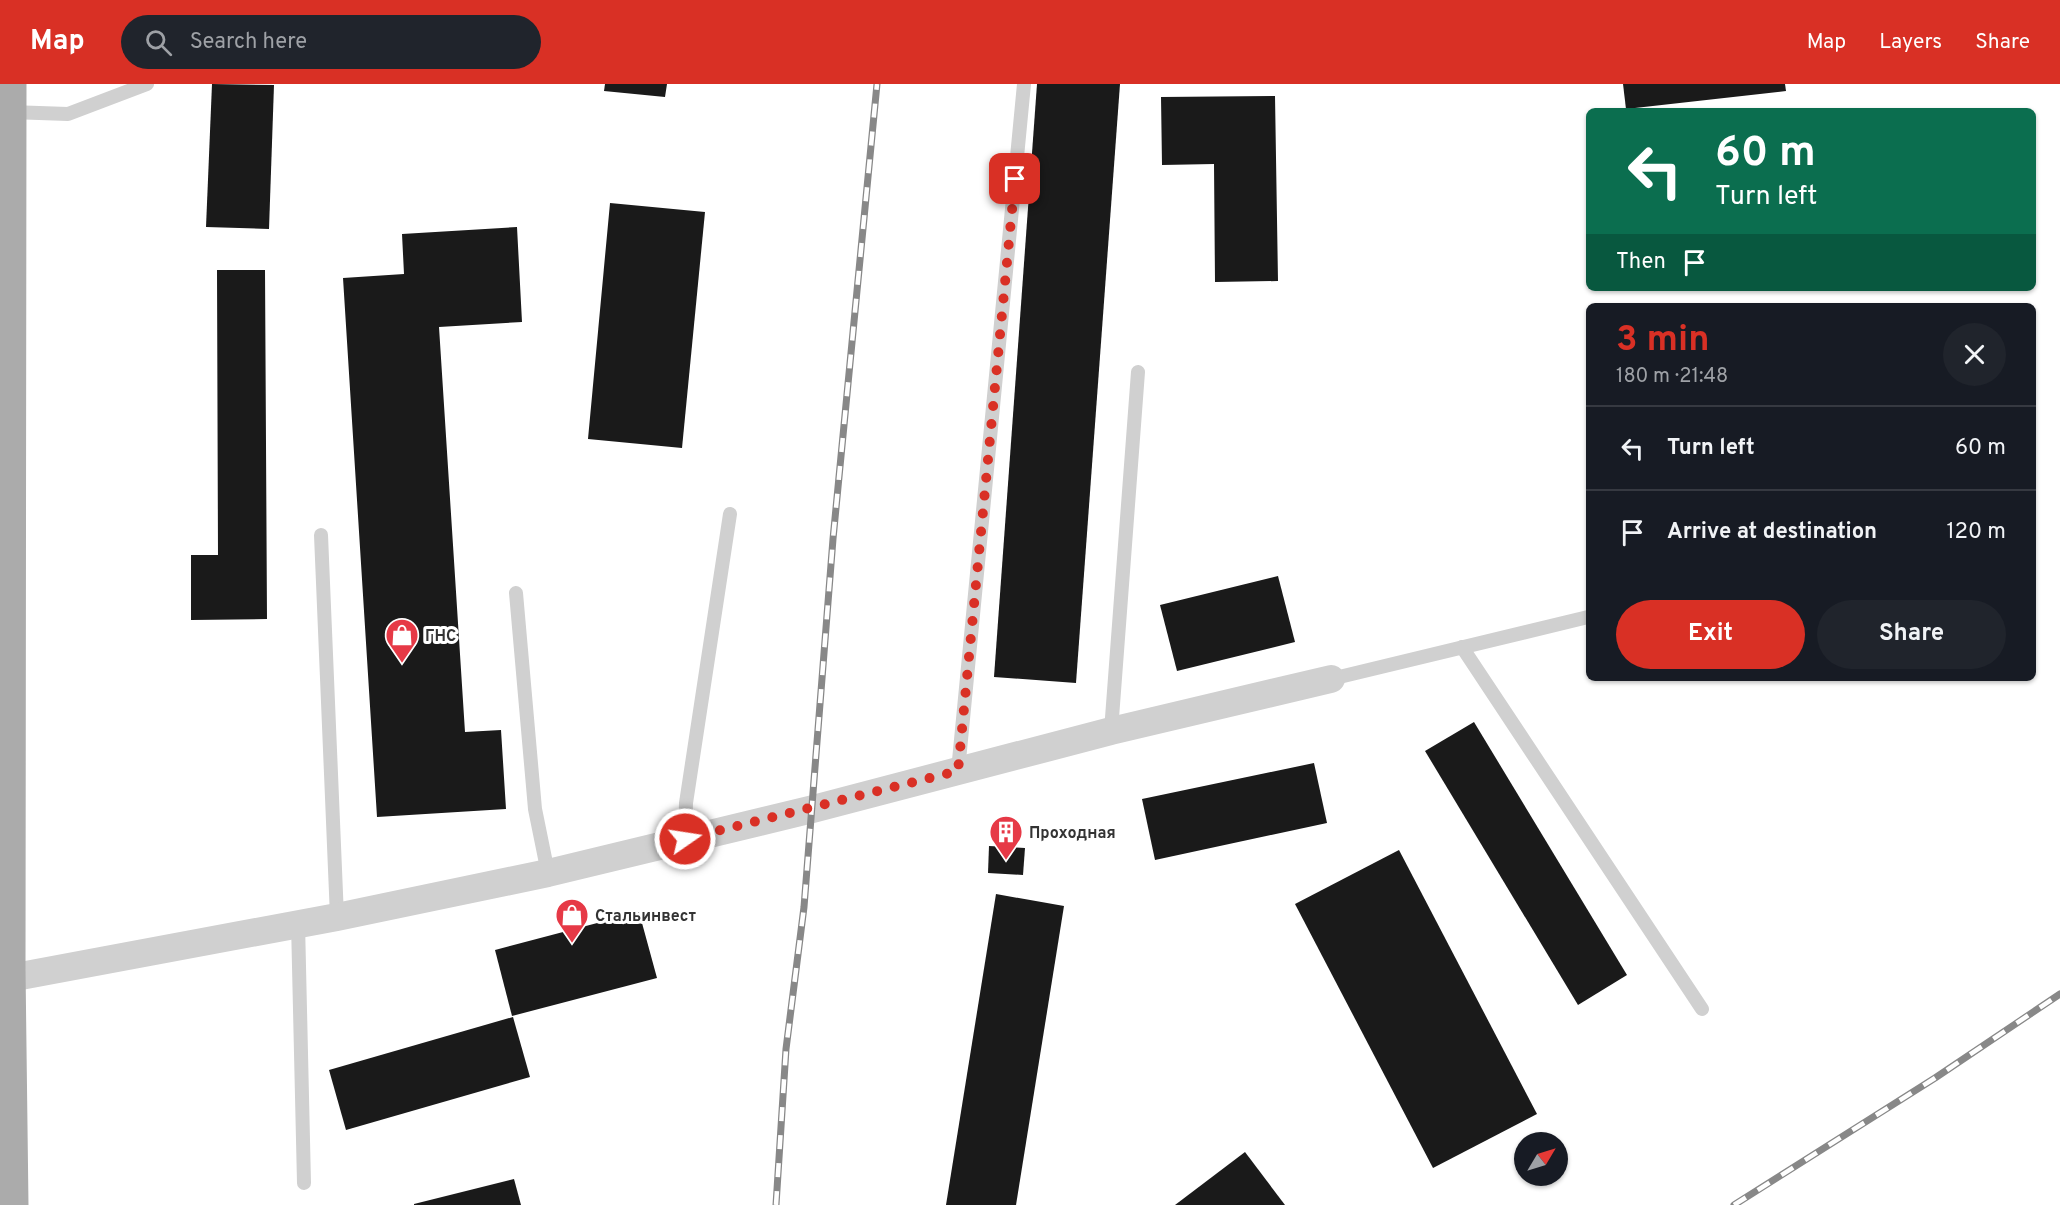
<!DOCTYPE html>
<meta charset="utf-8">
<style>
:root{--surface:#171b24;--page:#20242c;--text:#f1f3f6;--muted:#9ea1a6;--line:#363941;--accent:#d93025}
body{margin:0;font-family:Overpass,sans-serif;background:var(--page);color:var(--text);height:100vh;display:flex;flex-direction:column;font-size:22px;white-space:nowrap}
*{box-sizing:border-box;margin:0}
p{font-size:20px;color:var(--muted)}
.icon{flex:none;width:33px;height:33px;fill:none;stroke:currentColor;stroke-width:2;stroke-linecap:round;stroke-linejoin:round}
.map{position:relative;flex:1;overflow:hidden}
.panel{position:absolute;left:1586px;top:219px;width:450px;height:378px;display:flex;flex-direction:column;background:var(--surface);border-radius:9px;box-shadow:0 2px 4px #0004}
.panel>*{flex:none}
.top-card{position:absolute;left:1586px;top:24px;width:450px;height:183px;border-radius:9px;box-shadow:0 2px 4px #0004;background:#0b6e4f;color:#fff;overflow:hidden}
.needle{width:39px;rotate:52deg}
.tools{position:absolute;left:1514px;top:1048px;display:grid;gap:12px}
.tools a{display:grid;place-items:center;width:54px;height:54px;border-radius:50%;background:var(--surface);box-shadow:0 2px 4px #0004;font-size:30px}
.pin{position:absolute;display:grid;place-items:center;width:51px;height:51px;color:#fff;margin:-26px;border-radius:12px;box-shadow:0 3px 9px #0006}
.me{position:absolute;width:66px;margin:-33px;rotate:77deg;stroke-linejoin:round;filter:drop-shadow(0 0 4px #0008)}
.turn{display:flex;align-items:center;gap:21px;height:126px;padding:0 30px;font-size:27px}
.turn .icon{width:78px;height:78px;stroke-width:2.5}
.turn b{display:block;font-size:42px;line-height:51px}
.then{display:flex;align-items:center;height:57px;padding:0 30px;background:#0003;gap:12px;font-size:22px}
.round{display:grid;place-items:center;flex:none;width:63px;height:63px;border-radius:32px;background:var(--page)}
.head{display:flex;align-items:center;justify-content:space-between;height:102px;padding:0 30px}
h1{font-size:36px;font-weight:700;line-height:45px;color:var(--accent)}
.action{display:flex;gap:12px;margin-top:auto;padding:12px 30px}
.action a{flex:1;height:69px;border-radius:36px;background:var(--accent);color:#fff;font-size:24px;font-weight:700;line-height:69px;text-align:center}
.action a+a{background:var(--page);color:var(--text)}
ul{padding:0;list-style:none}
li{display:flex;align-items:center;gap:18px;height:84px;padding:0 30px;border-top:2px solid var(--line)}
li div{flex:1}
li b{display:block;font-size:22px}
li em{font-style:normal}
header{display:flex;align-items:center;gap:36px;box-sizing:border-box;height:84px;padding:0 30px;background:var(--accent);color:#fff}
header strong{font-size:28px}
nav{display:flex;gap:33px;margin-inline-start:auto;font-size:21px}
.search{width:420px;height:54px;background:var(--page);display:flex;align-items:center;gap:15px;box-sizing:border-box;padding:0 21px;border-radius:33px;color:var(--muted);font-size:22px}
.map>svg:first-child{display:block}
.building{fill:#1a1a1a}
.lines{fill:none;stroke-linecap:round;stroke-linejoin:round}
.lane{stroke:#d0d0d0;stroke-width:14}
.street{stroke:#d0d0d0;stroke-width:28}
.primary{stroke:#ababab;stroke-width:33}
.rail-casing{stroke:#888;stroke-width:7}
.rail{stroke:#fff;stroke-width:4.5;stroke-dasharray:14;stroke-linecap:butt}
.route{stroke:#d93025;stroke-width:10;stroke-dasharray:0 18}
.labels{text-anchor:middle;stroke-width:6;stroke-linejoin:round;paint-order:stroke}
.poi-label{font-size:16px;font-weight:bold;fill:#333;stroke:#fff;text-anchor:start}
</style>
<header>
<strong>Map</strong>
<div class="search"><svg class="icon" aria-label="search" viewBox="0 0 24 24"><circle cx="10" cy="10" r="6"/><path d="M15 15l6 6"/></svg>Search here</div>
<nav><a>Map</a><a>Layers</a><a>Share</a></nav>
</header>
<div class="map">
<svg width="2060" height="1121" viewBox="0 0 2060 1121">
<rect width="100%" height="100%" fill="#fff"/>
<g class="building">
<path d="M212 0 274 1 269 145 206 143Z"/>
<path d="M605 0H667L665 13 604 7Z"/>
<path d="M1037 0H1120L1076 599 994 593Z"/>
<path d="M1623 0H1785L1786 7 1626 25Z"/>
<path d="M1275 12 1278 197 1215 198 1214 80 1162 81 1161 13Z"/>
<path d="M610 119 705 128 682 364 588 355Z"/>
<path d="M517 143 522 238 439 243 465 648 501 646 506 725 377 733 343 194 404 190 402 150Z"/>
<path d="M217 186H265L267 535 191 536V471H218Z"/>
<path d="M1278 492 1295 558 1177 587 1160 521Z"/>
<path d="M1474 638 1627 891 1578 921 1425 667Z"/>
<path d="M1314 679 1327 739 1155 776 1142 715Z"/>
<path d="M989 762 1025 764 1023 791 988 789Z"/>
<path d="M1399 766 1537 1030 1433 1084 1295 820Z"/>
<path d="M996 810 1064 822 1016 1121H946Z"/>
<path d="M639 828 657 894 512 932 495 866Z"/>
<path d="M513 933 530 993 346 1046 329 986Z"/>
<path d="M1245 1068 1285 1121H1175Z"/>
<path d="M514 1095 521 1121H414V1120Z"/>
</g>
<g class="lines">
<g class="lane">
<path d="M10 28 68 30 147 0"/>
<path d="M321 451 337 833"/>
<path d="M516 509 535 725 548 789"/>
<path d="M1462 563 1702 925"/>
<path d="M1331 595 1588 533"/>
<path d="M1111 647 1138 288"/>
<path d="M958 687 1024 0"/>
<path d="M685 755 686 719 730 430"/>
<path d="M298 839 304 1099"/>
</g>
<path class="street" d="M10 894 337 833 548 789 813 725 1111 647 1331 595"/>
<path class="primary" d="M10 0 9 885 12 1121"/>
<g class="rail-casing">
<g id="rail">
<path d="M776 1121 786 965 804 823 833 455 877 0"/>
<path d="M1734 1121 1935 994 2060 910"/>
</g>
</g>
<use href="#rail" class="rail"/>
</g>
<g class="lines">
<path class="route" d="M685 755 958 687 1015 95"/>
</g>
<defs>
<g id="shop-pin" transform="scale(1.725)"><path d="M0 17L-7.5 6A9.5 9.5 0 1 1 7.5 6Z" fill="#e63946" stroke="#fff"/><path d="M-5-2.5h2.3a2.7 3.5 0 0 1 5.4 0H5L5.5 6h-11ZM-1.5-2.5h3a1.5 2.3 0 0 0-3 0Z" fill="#fff"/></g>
<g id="building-pin" transform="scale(1.725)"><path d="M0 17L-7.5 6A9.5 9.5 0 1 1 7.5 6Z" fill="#e63946" stroke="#fff"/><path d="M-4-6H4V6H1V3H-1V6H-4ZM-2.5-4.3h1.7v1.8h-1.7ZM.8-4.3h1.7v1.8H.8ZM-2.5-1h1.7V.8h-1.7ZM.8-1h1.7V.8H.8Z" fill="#fff"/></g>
</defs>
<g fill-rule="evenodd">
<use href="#shop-pin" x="402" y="551"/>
<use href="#building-pin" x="1006" y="748"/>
<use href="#shop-pin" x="572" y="831"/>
</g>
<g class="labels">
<g class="poi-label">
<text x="425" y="557">ГНС</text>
<text x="1029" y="754">Проходная</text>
<text x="595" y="837">Стальинвест</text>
</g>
</g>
</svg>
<div class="tools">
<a><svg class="needle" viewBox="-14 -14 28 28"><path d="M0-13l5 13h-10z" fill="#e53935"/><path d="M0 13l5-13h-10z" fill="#9ea1a6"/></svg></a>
</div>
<div class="pin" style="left:1015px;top:95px;background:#d93025"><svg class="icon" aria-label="arrive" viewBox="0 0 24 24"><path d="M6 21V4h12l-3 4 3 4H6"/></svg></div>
<svg class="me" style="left:685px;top:755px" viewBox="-20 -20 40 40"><circle r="17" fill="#d93025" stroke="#fff" stroke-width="3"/><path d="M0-11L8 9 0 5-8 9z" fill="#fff"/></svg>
<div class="top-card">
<div class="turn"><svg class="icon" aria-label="left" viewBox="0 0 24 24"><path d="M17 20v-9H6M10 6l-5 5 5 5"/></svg><div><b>60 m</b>Turn left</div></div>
<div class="then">Then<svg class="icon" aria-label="arrive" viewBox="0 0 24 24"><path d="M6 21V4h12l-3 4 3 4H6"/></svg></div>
</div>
<section class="panel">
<div class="head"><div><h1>3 min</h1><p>180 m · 21:48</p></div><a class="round"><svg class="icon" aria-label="close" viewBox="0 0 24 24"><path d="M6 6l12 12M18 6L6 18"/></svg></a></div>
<ul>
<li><svg class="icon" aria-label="left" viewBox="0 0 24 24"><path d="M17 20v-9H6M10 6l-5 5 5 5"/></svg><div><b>Turn left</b></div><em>60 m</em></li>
<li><svg class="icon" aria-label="arrive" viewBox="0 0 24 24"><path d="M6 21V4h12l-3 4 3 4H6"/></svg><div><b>Arrive at destination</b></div><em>120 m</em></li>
</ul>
<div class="action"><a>Exit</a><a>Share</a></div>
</section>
</div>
